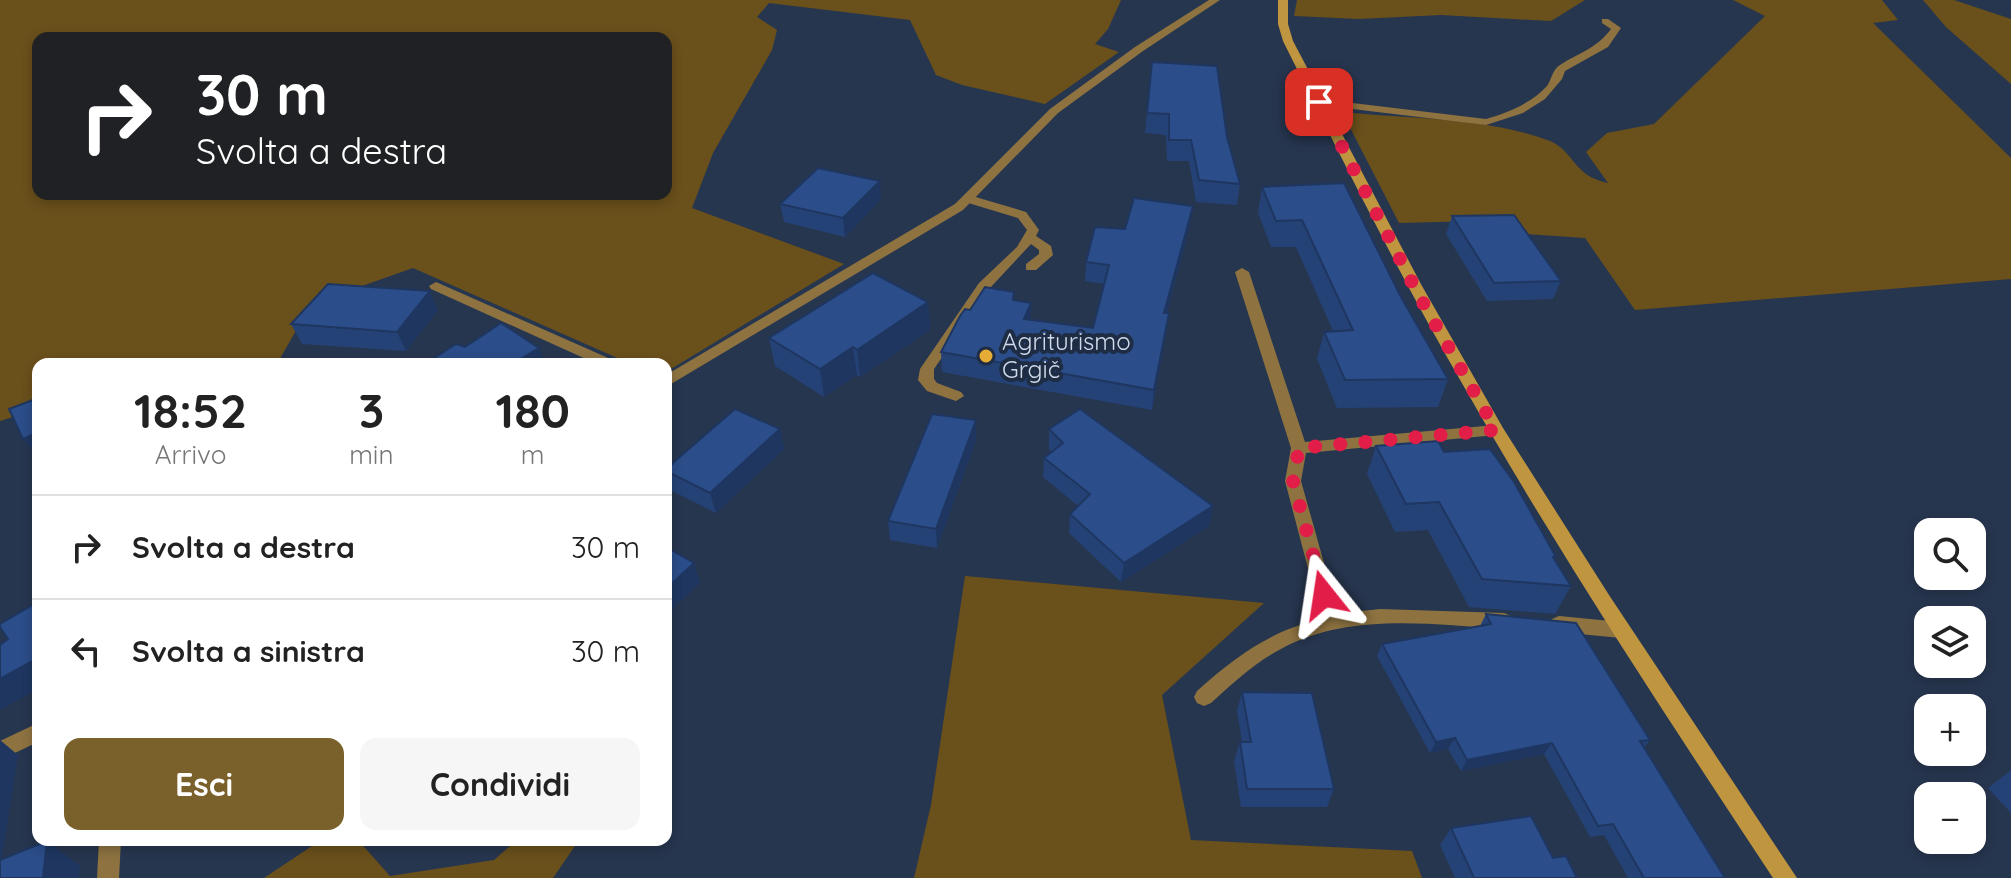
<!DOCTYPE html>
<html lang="it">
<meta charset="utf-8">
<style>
:root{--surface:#fff;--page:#f6f6f6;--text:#222;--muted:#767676;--line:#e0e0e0;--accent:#7a612b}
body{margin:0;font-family:Quicksand,sans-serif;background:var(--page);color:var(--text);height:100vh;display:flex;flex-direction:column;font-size:30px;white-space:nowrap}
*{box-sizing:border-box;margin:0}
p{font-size:26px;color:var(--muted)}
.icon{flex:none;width:44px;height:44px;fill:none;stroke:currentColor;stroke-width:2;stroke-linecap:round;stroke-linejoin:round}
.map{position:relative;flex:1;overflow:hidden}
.panel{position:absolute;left:32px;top:358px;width:640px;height:488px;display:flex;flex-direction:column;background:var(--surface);border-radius:16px;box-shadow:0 4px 12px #0003}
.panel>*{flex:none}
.banner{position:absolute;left:32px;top:32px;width:640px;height:168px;border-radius:16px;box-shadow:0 4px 12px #0003;background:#202124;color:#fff;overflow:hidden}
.fabs{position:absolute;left:1914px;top:518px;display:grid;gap:16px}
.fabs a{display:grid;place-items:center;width:72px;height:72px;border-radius:16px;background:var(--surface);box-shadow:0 4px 12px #0003;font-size:40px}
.pin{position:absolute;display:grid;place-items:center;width:68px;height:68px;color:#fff;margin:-34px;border-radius:16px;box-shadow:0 4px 12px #0006}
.me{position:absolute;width:88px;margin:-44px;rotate:345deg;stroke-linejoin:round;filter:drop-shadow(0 0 6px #0008)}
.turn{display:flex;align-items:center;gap:28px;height:168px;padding:0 32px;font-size:36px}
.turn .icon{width:104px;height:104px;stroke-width:2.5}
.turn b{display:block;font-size:56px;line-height:68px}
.eta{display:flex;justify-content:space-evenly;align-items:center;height:136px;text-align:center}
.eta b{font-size:48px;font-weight:700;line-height:56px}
.primary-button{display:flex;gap:16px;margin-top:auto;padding:16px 32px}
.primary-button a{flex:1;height:92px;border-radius:16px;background:var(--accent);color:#fff;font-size:32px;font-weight:700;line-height:92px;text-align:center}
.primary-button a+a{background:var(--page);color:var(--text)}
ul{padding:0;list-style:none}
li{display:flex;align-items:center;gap:24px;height:104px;padding:0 32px;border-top:2px solid var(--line)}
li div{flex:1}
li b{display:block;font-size:30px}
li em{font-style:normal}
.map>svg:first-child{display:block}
.green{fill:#6a501b;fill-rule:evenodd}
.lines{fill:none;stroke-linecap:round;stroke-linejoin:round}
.lane{fill:#8e7341;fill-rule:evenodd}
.street{fill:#8e7341;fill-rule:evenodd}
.secondary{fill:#bf9540;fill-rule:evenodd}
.wall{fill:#254276}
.shaded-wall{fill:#1e3660}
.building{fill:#2b4d89;stroke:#1e3660;stroke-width:2}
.route{stroke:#e11d48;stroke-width:14;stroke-dasharray:0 25.2}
.poi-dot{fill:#e5ad35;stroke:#1e2c44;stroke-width:3}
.labels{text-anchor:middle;stroke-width:8;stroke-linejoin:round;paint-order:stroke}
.poi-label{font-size:24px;fill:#d0daea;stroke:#1e2c44;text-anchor:start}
</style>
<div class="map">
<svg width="2011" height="878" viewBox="0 0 2011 878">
<rect width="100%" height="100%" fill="#27364f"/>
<g class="green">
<path d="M0 0H1121L1108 29 1095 44 1119 52 1045 104 962 85 936 75 910 20 769 3 757 17 777 30 772 50 713 153 692 208 844 264 666 372V364H631L413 268 311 304 277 364H38V409L0 421ZM38 38H666V194H38Z"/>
<path d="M1297 0H1585L1551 21 1441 15 1359 19 1294 16Z"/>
<path d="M1733 0H1882L1898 20 1873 23 2011 158V279L1635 310 1585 238 1526 234 1515 220 1399 223 1342 112C1410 119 1486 117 1550 141 1574 151 1573 176 1608 183L1586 152 1607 133 1654 124 1765 16Z"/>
<path d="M1923 0H1954L2011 19V84L1946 27Z"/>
<path d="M965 576 1264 603 1162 695 1191 840 1412 851 1422 878H914L931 805Z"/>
<path d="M321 840H358L390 876 494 860 517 840H579L553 878H264Z"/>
</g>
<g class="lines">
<g class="lane">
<path d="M969 195 1026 212 1039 230 1036 236 1051 246 1053 255 1036 270H1026V264L1039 254V250L1031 244 989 289 934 369V379L937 383 961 392 964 396 956 401 927 391 918 380 920 369 979 283 1017 247 1027 230 1018 218 965 202 963 199Z"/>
<path d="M99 840H121L119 878H97Z"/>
</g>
<g class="street">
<path d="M1209 0H1220L1143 51 1058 113 963 210 666 387V375L955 204 1050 109 1135 47Z"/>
<path d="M1602 19H1608L1621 28 1608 47 1565 71 1562 79 1545 99 1523 113 1486 125 1319 105 1314 102 1319 99 1486 119C1507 113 1532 103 1547 86 1552 79 1552 70 1560 65 1580 52 1596 49 1611 29L1602 23Z"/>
<path d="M1242 268 1249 272 1305 442 1496 425 1504 430 1496 435 1306 453 1301 481 1333 595 1330 600 1324 602 1318 600 1315 595 1285 481 1291 448 1235 272Z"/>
<path d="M436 282 615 361 617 364H597L431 289 429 286Z"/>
<path d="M1380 609 1504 613 1511 616 1513 621 1511 626 1504 629C1430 624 1346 612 1279 650 1253 664 1232 684 1211 703L1204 706 1197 703 1194 697 1197 691C1257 637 1298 617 1380 609Z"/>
<path d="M1559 616 1621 622 1628 625 1630 630 1628 635 1621 638 1559 632 1552 629 1550 624 1552 619Z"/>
<path d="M38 723V742L0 760V741Z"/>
</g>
<path class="secondary" d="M1278 0H1288V24L1293 41 1422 286 1503 428 1609 595 1797 878H1773C1666 716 1559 554 1463 385 1398 273 1341 157 1283 41L1278 24Z"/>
</g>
<g class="wall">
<path d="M1152 62 1227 137 1240 184 1237 205 1196 202 1189 161H1167L1166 135 1145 133Z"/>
<path d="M1262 187 1401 297 1448 379 1438 407 1337 408 1317 359 1324 332 1333 331 1296 247H1271L1258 213Z"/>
<path d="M881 199 845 237 784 222 780 204Z"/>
<path d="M1452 216 1561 281 1553 299 1487 301 1446 234Z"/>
<path d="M1190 224 1167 313 1166 333 1152 410 942 372 941 352 970 310 1014 300 1031 303 1030 319 1093 328 1104 284 1085 281 1086 262 1125 229Z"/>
<path d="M928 302 930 330 860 377 857 375 824 397 775 366 769 338Z"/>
<path d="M438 310 406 351 302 344 291 324Z"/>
<path d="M780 429 784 449 716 513 672 491 666 471Z"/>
<path d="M1049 429 1209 526 1121 582 1069 533 1070 514 1078 506 1043 477 1044 458 1051 452 1049 449Z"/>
<path d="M976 440 937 548 890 540 888 521Z"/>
<path d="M1376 446 1444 452 1556 557 1555 560 1571 586 1555 614 1469 607 1428 530 1395 532 1367 474Z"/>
<path d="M1486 614 1650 740 1644 748 1725 878H1628L1604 835 1590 837 1544 754 1461 771 1448 749 1430 753 1377 656 1382 644 1480 626Z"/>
<path d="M1242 692 1334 789 1327 807H1241L1234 761 1240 742H1242L1237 711Z"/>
<path d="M2011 770V813L1988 788Z"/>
<path d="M1451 828 1553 858 1577 878H1455L1440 845Z"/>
</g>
<g class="shaded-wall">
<path d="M880 181 881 199 845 237 843 218Z"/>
<path d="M1193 206 1190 224 1162 332 1164 313Z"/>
<path d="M430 291 438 310 406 351 397 332Z"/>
<path d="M928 302 930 330 860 377 857 350Z"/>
<path d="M1031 303 1030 322 1024 319Z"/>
<path d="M1169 313 1166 333 1152 410 1154 390Z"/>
<path d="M853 347 857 375 824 397 820 369Z"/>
<path d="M539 348 545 364H512Z"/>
<path d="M976 420V440L937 548 936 529Z"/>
<path d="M780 429 784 449 716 513 710 493Z"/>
<path d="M38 432V456L23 439Z"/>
<path d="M1213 506 1209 526 1121 582 1124 563Z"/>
<path d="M694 563 700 583 666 615V589Z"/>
<path d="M38 658V689L0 710V679Z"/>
<path d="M1455 738 1448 749 1430 753 1436 742Z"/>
<path d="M0 740 18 755 0 869Z"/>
<path d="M1552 743 1544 754 1461 771 1467 760Z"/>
<path d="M47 841 80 866 79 878H43Z"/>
</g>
<g class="building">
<path d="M1152 62 1217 66 1227 137 1240 184 1199 180 1191 140H1169V114L1147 113Z"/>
<path d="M818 168 880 181 843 218 780 204Z"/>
<path d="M1344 183 1401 297 1448 379 1345 380 1324 332 1353 330 1302 220 1276 221 1262 187Z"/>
<path d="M1134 198 1193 206 1164 313H1169L1154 390 941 352 960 316 965 309 970 310 985 287 1014 292 1013 300 1031 303 1024 319 1093 328 1109 265 1086 262 1095 227 1125 229Z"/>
<path d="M1514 215 1561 281 1494 283 1452 216Z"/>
<path d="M873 273 928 302 857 350 853 347 820 369 769 338Z"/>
<path d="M328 284 430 291 397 332 291 324Z"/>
<path d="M501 323 539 348 512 364H425L456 344 465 347Z"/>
<path d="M38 398V432L23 439 9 409Z"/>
<path d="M735 409 780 429 710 493 666 471 675 461Z"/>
<path d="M1080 409 1213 506 1124 563 1070 514 1090 494 1044 458 1063 443 1049 429Z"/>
<path d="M932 414 976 420 936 529 888 521Z"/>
<path d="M1438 441 1444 452 1490 449 1514 482 1556 557H1553L1571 586 1482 579 1439 502 1406 504 1376 446Z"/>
<path d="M666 547 694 563 666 589Z"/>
<path d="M38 602V658L0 679V645L8 639 0 627V624Z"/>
<path d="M1486 614 1576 623 1650 740 1640 741 1725 878H1644L1613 824 1598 826 1552 743 1467 760 1455 738 1436 742 1382 644 1491 624Z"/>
<path d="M1242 692 1312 693 1334 789H1247L1240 742H1251Z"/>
<path d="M1531 816 1553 858 1566 856 1577 878H1474L1451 828Z"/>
<path d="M47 841 43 878H0V860Z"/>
</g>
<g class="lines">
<path class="route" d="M1319 102 1418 294 1496 430 1299 448 1293 481 1324 595"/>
</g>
<circle class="poi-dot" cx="986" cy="356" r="8"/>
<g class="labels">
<g class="poi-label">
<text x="1002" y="350">Agriturismo<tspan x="1002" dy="28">Grgič</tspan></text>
</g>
</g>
</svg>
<div class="fabs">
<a><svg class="icon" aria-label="search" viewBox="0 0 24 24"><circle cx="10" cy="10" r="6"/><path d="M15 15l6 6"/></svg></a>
<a><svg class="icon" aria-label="layers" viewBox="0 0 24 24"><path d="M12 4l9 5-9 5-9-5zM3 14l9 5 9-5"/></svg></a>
<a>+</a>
<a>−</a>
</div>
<div class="pin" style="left:1319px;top:102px;background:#d93025"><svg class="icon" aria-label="arrive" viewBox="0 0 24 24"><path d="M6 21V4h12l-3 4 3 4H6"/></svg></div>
<svg class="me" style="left:1324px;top:595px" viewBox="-20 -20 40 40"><path d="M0-17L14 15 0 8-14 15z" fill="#e11d48" stroke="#fff" stroke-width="4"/></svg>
<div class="banner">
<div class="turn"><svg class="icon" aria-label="right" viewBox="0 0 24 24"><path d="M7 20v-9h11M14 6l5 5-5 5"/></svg><div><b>30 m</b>Svolta a destra</div></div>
</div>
<section class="panel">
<div class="eta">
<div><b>18:52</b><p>Arrivo</p></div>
<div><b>3</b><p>min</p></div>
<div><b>180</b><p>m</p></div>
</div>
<ul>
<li><svg class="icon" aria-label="right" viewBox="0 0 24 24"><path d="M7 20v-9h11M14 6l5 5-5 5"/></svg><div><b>Svolta a destra</b></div><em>30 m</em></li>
<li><svg class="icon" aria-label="left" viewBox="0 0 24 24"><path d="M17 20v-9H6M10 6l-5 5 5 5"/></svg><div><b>Svolta a sinistra</b></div><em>30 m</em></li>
</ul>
<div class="primary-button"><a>Esci</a><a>Condividi</a></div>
</section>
</div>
